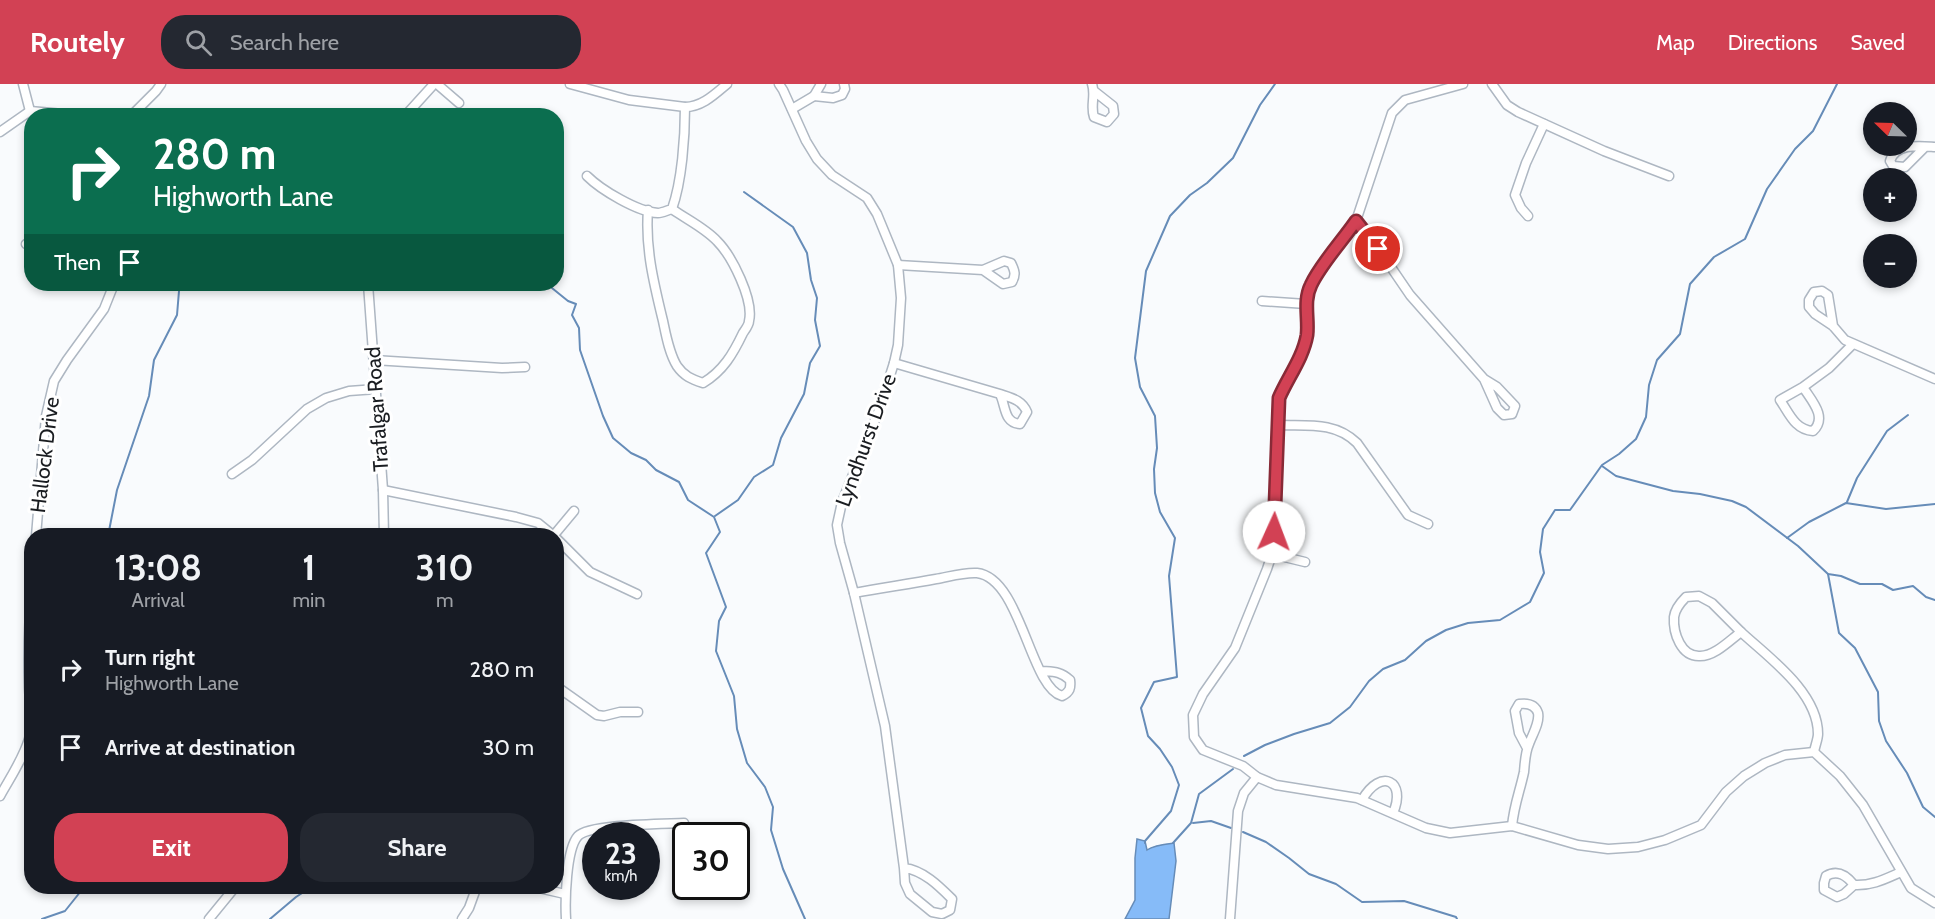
<!DOCTYPE html>
<meta charset="utf-8">
<style>
:root{--surface:#171b24;--page:#242831;--text:#f1f3f6;--muted:#9ea1a6;--accent:#d24154}
body{margin:0;font-family:Cabin,sans-serif;background:var(--page);color:var(--text);height:100vh;display:flex;flex-direction:column;font-size:22px;white-space:nowrap}
*{box-sizing:border-box;margin:0}
p{font-size:20px;color:var(--muted)}
.icon{flex:none;width:33px;height:33px;fill:none;stroke:currentColor;stroke-width:2;stroke-linecap:round;stroke-linejoin:round}
.map{position:relative;flex:1;overflow:hidden}
.drawer{position:absolute;left:24px;top:444px;width:540px;height:366px;display:flex;flex-direction:column;background:var(--surface);border-radius:24px;box-shadow:0 3px 9px #0003}
.drawer>*{flex:none}
.hud{position:absolute;left:24px;top:24px;width:540px;height:183px;border-radius:24px;box-shadow:0 3px 9px #0003;background:#0b6e4f;color:#fff;overflow:hidden}
.needle{width:39px;rotate:293deg}
.fabs{position:absolute;left:1863px;top:18px;display:grid;gap:12px}
.fabs a{display:grid;place-items:center;width:54px;height:54px;border-radius:50%;background:var(--surface);box-shadow:0 3px 9px #0003;font-size:30px}
.speed{position:absolute;left:582px;top:738px;display:flex;gap:12px;font-size:30px;font-weight:700;text-align:center}
.speed>*{display:grid;place-content:center;width:78px;height:78px;border-radius:50%;background:var(--surface);box-shadow:0 3px 9px #0003;line-height:1}
.speed small{font-size:15px;font-weight:400}
.speed .limit{border:3px solid #111;border-radius:9px;background:#fff;color:#111}
.pin{position:absolute;display:grid;place-items:center;width:51px;height:51px;color:#fff;margin:-26px;border:3px solid #fff;border-radius:50%;box-shadow:0 2px 6px #0007}
.me{position:absolute;width:66px;margin:-33px;rotate:2deg;stroke-linejoin:round;filter:drop-shadow(0 0 4px #0008)}
.turn{display:flex;align-items:center;gap:21px;height:126px;padding:0 30px;font-size:27px}
.turn .icon{width:78px;height:78px;stroke-width:2.5}
.turn b{display:block;font-size:42px;line-height:51px}
.then{display:flex;align-items:center;height:57px;padding:0 30px;background:#0003;gap:12px;font-size:22px}
.eta{display:flex;justify-content:space-evenly;align-items:center;height:102px;text-align:center}
.eta b{font-size:36px;font-weight:700;line-height:42px}
.button{display:flex;gap:12px;margin-top:auto;padding:12px 30px}
.button a{flex:1;height:69px;border-radius:24px;background:var(--accent);color:#fff;font-size:24px;font-weight:700;line-height:69px;text-align:center}
.button a+a{background:var(--page);color:var(--text)}
ul{padding:0;list-style:none}
li{display:flex;align-items:center;gap:18px;height:78px;padding:0 30px}
li div{flex:1}
li b{display:block;font-size:22px}
li em{font-style:normal}
header{display:flex;align-items:center;gap:36px;box-sizing:border-box;height:84px;padding:0 30px;background:var(--accent);color:#fff}
header strong{font-size:28px}
nav{display:flex;gap:33px;margin-inline-start:auto;font-size:21px}
.search{width:420px;height:54px;background:var(--page);display:flex;align-items:center;gap:15px;box-sizing:border-box;padding:0 21px;border-radius:24px;color:var(--muted);font-size:22px}
.map>svg:first-child{display:block}
.water{fill:#86bbf8;stroke:#668cb8;stroke-width:1.5}
.lines{fill:none;stroke-linecap:round;stroke-linejoin:round}
.stream{stroke:#668cb8;stroke-width:2}
.minor-casing{stroke:#aeb7c2;stroke-width:11}
.minor{stroke:#fff;stroke-width:8}
.route-casing{stroke:#882a37;stroke-width:15}
.route{stroke:#d24154;stroke-width:10}
.labels{text-anchor:middle;stroke-width:6;stroke-linejoin:round;paint-order:stroke}
.street-label{font-size:21px;fill:#1a1d21;stroke:#fff}
</style>
<header>
<strong>Routely</strong>
<div class="search"><svg class="icon" aria-label="search" viewBox="0 0 24 24"><circle cx="10" cy="10" r="6"/><path d="M15 15l6 6"/></svg>Search here</div>
<nav><a>Map</a><a>Directions</a><a>Saved</a></nav>
</header>
<div class="map">
<svg width="1935" height="835" viewBox="0 0 1935 835">
<rect width="100%" height="100%" fill="#f9fbfd"/>
<path class="water" d="M1137 755 1145 757 1147 766C1154 761 1165 760 1174 759L1176 777 1169 835H1125L1135 816V774Z"/>
<g class="lines">
<g class="stream">
<path d="M547 200 568 217 576 220 572 231 579 244 580 266 603 332 613 354 631 369 646 376 656 386 679 398 688 416 714 433 720 448 706 469 726 523 719 537 716 567 734 612 737 645 747 679 765 703 773 723 771 746 783 785 805 835"/>
<path d="M1602 382 1616 392 1673 407 1700 410 1732 417 1746 423 1798 462 1828 490 1841 492 1860 500H1882L1893 506 1913 502 1926 513 1935 516"/>
<path d="M1847 418 1857 394 1887 347 1908 331"/>
<path d="M715 432 738 416 754 393 773 381 781 354 804 310 810 279 820 262 815 236 817 214 811 196 807 169 793 143 744 108"/>
<path d="M108 452 117 406 149 312 154 276 177 231 179 207 183 200"/>
<path d="M1787 454 1809 438 1846 419 1886 425 1935 420"/>
<path d="M1828 490 1839 549 1855 564 1878 608 1879 637 1886 657 1907 689 1923 723 1935 733"/>
<path d="M1244 672 1265 661 1294 650 1330 639 1350 623 1369 597 1383 585 1405 576 1426 557 1446 546 1468 539 1500 536 1530 518 1544 489 1540 468 1543 445 1555 426H1570L1602 381 1619 370 1636 355 1646 333 1649 301 1657 276 1680 250 1690 200 1714 173 1745 155 1767 105 1795 65 1813 47 1837 0"/>
<path d="M1193 739 1211 737 1231 744"/>
<path d="M1243 748 1266 758 1289 774 1309 790 1336 800 1362 818 1404 817 1456 833 1457 835"/>
<path d="M1145 759V757L1171 727 1179 701 1172 683 1160 665 1148 652 1141 624 1154 598 1177 593 1169 492 1175 454 1160 428 1155 409 1154 385 1157 364 1155 332 1140 303 1135 274 1146 187 1170 132 1190 111 1207 99 1233 74 1260 21 1275 0"/>
<path d="M1173 759 1191 739 1199 710 1233 685"/>
<path d="M42 835 65 827 85 802"/>
<path d="M270 835 296 813 313 802"/>
</g>
<g class="minor-casing">
<g id="minor">
<path d="M23 0 30 27"/>
<path d="M437 0 459 19"/>
<path d="M570 0 629 16 685 23C702 23 715 10 727 0"/>
<path d="M779 0 783 6 806 57 817 75 832 91 867 114 877 130 898 181 901 214 898 261 894 279 879 326 842 418 837 441 840 459 854 509 885 642 904 784C923 786 939 802 952 815L950 826 942 830 932 828 910 810 905 799 904 784"/>
<path d="M1092 0C1096 11 1090 22 1094 33L1107 38 1114 30 1113 22 1094 7"/>
<path d="M1463 0 1405 16 1392 29 1356 137 1310 202 1306 220 1307 250 1300 274 1288 294 1279 314 1274 448 1272 470 1267 485 1235 564 1203 610 1193 631 1194 653 1203 666 1243 682 1257 693 1276 701 1357 714 1426 744 1450 749 1512 742 1578 761 1608 765 1638 763 1665 756 1701 741 1726 708 1744 692 1765 679 1785 671 1814 668 1840 692 1863 721 1911 804 1935 819"/>
<path d="M1492 0 1507 21 1518 28 1604 67 1669 92"/>
<path d="M814 12 833 14 842 11 845 5 844 0"/>
<path d="M792 25 814 12 821 0"/>
<path d="M131 32 156 7 161 0"/>
<path d="M405 32 434 0"/>
<path d="M0 48 30 27 85 32"/>
<path d="M1925 63 1905 83 1893 82 1890 77C1896 59 1919 62 1935 63"/>
<path d="M587 92C601 106 638 128 658 129 662 129 668 126 672 125 682 97 685 53 685 23"/>
<path d="M648 126C645 164 654 200 663 237 666 251 669 269 677 282 684 292 691 295 703 299 723 287 733 270 743 249 745 246 749 241 749 237 754 216 732 172 717 157 705 144 686 135 672 125"/>
<path d="M1528 132 1521 124 1515 111 1526 79 1544 40"/>
<path d="M1356 137 1369 151 1410 211 1484 295 1497 324 1504 331 1512 330 1515 322 1497 303 1484 295"/>
<path d="M26 160 32 156"/>
<path d="M898 181 983 186 1003 200 1012 198C1016 191 1015 187 1011 179L1004 177 983 186"/>
<path d="M368 200 383 406 384 452"/>
<path d="M1262 217 1306 220"/>
<path d="M1833 242 1828 211 1822 207 1814 208 1809 216V223L1815 230 1833 242 1845 256 1935 295"/>
<path d="M374 276 502 284 525 283"/>
<path d="M894 279 1000 310C1006 323 1004 339 1020 340L1027 328C1022 316 1012 314 1000 310"/>
<path d="M1803 303C1811 316 1828 333 1813 347 1795 346 1789 329 1780 316L1803 303 1829 284 1852 261"/>
<path d="M1278 341C1306 342 1335 337 1357 359L1408 431 1428 440"/>
<path d="M232 390 252 376 307 325 326 314 349 307 376 305"/>
<path d="M383 406 516 433 538 439 554 452"/>
<path d="M554 451 574 427"/>
<path d="M36 452 46 332 54 297 67 276 104 225 114 200"/>
<path d="M556 454 590 488 637 510"/>
<path d="M1272 470 1305 478"/>
<path d="M854 509C881 504 909 500 936 495 948 493 964 488 977 489 1021 494 1030 603 1062 612 1070 608 1071 604 1070 596 1060 587 1054 588 1041 587"/>
<path d="M1699 512 1712 519 1741 548C1730 556 1715 572 1700 572 1681 573 1673 549 1674 533 1675 525 1680 519 1686 513Z"/>
<path d="M1741 548C1768 573 1818 608 1818 650 1818 655 1815 662 1814 668"/>
<path d="M556 602 597 631 604 632 620 628H638"/>
<path d="M0 712C10 694 23 675 29 655 34 637 29 617 29 600 28 567 29 535 32 503"/>
<path d="M1362 716C1381 683 1407 697 1393 729"/>
<path d="M1512 742C1514 721 1520 707 1524 688 1525 678 1525 669 1529 660 1532 651 1540 639 1538 629 1535 620 1527 619 1519 620L1515 627 1519 649 1527 664"/>
<path d="M1854 801 1844 810 1837 813 1824 806V799L1826 792C1838 785 1847 792 1854 801 1872 802 1885 795 1901 788"/>
<path d="M530 802 565 810"/>
<path d="M209 835 236 802"/>
<path d="M462 835 469 824 477 802"/>
<path d="M566 835C565 817 566 765 578 752 589 740 665 740 684 739"/>
<path d="M1230 835 1238 727 1244 709 1257 693"/>
</g>
</g>
<use href="#minor" class="minor"/>
</g>
<g class="lines">
<g class="route-casing">
<path id="route" d="M1274 448 1279 314C1288 293 1303 274 1307 251 1309 235 1303 217 1311 201 1320 181 1343 156 1356 137L1378 165"/>
</g>
<use href="#route" class="route"/>
</g>
<g class="labels">
<g class="street-label">
<text transform="translate(377 325) rotate(-94)" y="7">Trafalgar Road</text>
<text transform="translate(866 356) rotate(-70)" y="7">Lyndhurst Drive</text>
<text transform="translate(45 371) rotate(-83)" y="7">Hallock Drive</text>
</g>
</g>
</svg>
<div class="fabs">
<a><svg class="needle" viewBox="-14 -14 28 28"><path d="M0-13l5 13h-10z" fill="#e53935"/><path d="M0 13l5-13h-10z" fill="#9ea1a6"/></svg></a>
<a>+</a>
<a>−</a>
</div>
<div class="speed"><div>23<small>km/h</small></div><div class="limit">30</div></div>
<div class="pin" style="left:1378px;top:165px;background:#d93025"><svg class="icon" aria-label="arrive" viewBox="0 0 24 24"><path d="M6 21V4h12l-3 4 3 4H6"/></svg></div>
<svg class="me" style="left:1274px;top:448px" viewBox="-20 -20 40 40"><circle r="19" fill="#fff"/><path d="M0-13L10 11 0 6-10 11z" fill="#d24154"/></svg>
<div class="hud">
<div class="turn"><svg class="icon" aria-label="right" viewBox="0 0 24 24"><path d="M7 20v-9h11M14 6l5 5-5 5"/></svg><div><b>280 m</b>Highworth Lane</div></div>
<div class="then">Then<svg class="icon" aria-label="arrive" viewBox="0 0 24 24"><path d="M6 21V4h12l-3 4 3 4H6"/></svg></div>
</div>
<section class="drawer">
<div class="eta">
<div><b>13:08</b><p>Arrival</p></div>
<div><b>1</b><p>min</p></div>
<div><b>310</b><p>m</p></div>
</div>
<ul>
<li><svg class="icon" aria-label="right" viewBox="0 0 24 24"><path d="M7 20v-9h11M14 6l5 5-5 5"/></svg><div><b>Turn right</b><p>Highworth Lane</p></div><em>280 m</em></li>
<li><svg class="icon" aria-label="arrive" viewBox="0 0 24 24"><path d="M6 21V4h12l-3 4 3 4H6"/></svg><div><b>Arrive at destination</b></div><em>30 m</em></li>
</ul>
<div class="button"><a>Exit</a><a>Share</a></div>
</section>
</div>
